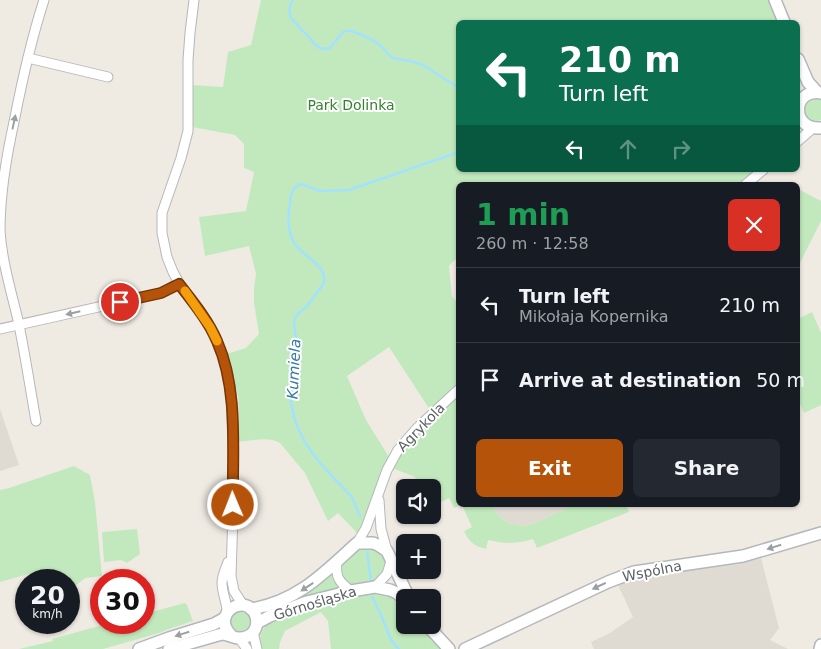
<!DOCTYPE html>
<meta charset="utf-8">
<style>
:root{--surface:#171b24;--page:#242831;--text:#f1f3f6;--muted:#9ea1a6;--line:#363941;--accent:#b45309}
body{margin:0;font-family:"DejaVu Sans",sans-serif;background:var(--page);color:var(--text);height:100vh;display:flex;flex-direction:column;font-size:19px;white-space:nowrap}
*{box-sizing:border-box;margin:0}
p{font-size:16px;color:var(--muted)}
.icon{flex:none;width:28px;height:28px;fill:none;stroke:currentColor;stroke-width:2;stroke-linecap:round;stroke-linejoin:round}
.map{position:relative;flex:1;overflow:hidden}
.sheet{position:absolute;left:456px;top:182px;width:344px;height:325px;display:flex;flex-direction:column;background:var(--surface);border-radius:8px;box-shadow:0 1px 4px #0004}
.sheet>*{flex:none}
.guide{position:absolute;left:456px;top:20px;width:344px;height:152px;border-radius:8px;box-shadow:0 1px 4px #0004;background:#0b6e4f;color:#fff;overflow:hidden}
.fabs{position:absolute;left:396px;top:479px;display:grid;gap:10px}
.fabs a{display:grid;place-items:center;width:45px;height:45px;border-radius:8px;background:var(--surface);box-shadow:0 1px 4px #0004;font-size:25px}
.speed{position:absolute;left:15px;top:569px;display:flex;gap:10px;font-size:25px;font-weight:700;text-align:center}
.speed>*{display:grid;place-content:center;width:65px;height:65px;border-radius:50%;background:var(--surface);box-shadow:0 1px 4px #0004;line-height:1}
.speed small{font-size:12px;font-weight:400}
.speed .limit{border:8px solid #d22;background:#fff;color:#111}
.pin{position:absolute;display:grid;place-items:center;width:42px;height:42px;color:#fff;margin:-21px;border:2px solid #fff;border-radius:50%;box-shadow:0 1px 5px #0007}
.me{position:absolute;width:55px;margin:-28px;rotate:359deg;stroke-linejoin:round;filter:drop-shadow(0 0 4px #0008)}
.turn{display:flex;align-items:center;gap:18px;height:105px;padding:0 20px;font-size:22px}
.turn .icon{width:65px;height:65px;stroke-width:2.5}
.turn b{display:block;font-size:35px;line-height:42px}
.lanes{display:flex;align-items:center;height:48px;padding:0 20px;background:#0003;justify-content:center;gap:25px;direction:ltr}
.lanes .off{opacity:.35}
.round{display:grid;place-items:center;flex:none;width:52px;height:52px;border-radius:8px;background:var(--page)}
.overview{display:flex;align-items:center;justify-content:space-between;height:85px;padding:0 20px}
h1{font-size:30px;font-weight:700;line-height:38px;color:#1e9e55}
.button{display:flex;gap:10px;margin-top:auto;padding:10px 20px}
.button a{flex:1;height:58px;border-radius:8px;background:var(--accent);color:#fff;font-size:20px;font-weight:700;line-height:58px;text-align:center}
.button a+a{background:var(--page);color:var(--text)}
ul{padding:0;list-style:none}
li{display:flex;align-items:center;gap:15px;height:75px;padding:0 20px;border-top:1px solid var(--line)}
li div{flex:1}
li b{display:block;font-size:19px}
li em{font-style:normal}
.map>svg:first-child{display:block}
.education{fill:#dfdad2}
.green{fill:#c2e9bd}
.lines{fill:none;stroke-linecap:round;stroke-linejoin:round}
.stream{stroke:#a3e2ff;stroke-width:2.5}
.minor-casing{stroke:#b4b7bb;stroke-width:11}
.tertiary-casing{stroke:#b4b7bb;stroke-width:14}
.minor{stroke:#fff;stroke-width:9}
.tertiary{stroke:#fff;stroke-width:11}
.oneway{fill:#9da0a3}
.route-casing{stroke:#753606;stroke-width:12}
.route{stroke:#b45309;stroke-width:9}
.slow{stroke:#f59e0b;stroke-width:9}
.labels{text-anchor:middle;stroke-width:4;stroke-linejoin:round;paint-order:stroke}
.park-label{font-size:14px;fill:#33822d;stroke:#fff}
.street-label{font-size:14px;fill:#5b6165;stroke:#fff}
.water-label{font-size:15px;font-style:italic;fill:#3379a7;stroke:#fff}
</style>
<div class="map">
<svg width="821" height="649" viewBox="0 0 821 649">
<rect width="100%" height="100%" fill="#efebe3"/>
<g class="education">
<path d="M0 409 19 465 0 471Z"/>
<path d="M492 505H574L535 523 523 526 508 523 498 515Z"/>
<path d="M761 558 779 628 770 640 788 649H594L591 642 610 633 633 617 618 585 632 579 645 576 739 564Z"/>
</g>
<g class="green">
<path d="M261 0H771L780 22H459V170H757L739 185H459V260L457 258 449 266 452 296 459 305V383L430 410 389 347 347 376 366 420 389 457 380 476 359 535 338 513 328 521 305 473 280 443C268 436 250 441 236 442L239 414 238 396 226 354 246 348 259 334 254 303V288L256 274 249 246 205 256 199 217 246 211 254 172 244 168V144L235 135 192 127V85L223 87 228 52 251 45Z"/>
<path d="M816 99 821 100V120C813 123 806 119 805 110 806 104 810 100 816 99Z"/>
<path d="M798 189 821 201V221L798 267Z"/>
<path d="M812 312 821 333V405L804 413 798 399V319Z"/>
<path d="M459 395V505H461L454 508 449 498 433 506 432 488 419 487 415 477 392 468 398 457 410 441Z"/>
<path d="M74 466 90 475 95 502 102 576 85 578 69 591V580H33L32 573 0 582V490L9 488Z"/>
<path d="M462 505H492L498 515 508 523 523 526 535 523 574 505H626L629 512 537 548 533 539C515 544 506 544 488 540L486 549C474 546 469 542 464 531L472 527Z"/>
<path d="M137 529 140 554 127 563 121 560 104 562 102 532Z"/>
<path d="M369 547 382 552C388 567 386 569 377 581L352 586 345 583 340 571C345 557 356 550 369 547Z"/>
<path d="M332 571 342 588 281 608Z"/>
<path d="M376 591 397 598 405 606V625H422L443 649H331L328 621 321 612 285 631 280 642 279 649H261C258 638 261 631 268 623L319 603Z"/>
<path d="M185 603 187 605 193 621 166 630 159 633 103 649H19L53 641 52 639 110 623 144 622V614Z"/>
<circle cx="241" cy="621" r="11"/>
</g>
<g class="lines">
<g class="stream">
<path d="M293 0C289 7 288 10 291 18L315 44 320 48 326 49 330 48 342 33 345 31H352L373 40 382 47 392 58 410 61 423 65 459 88"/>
<path d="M360 516 354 502 351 496C319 462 286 433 291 382 292 372 297 362 298 352 298 341 292 328 295 318 297 313 302 311 306 307 312 300 318 291 324 283 328 265 301 256 293 241 287 229 288 216 290 203 291 194 292 187 301 184L320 191 349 190 459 152"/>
<path d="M367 552 371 581"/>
<path d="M372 597C376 605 380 612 383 620 388 630 389 642 399 649"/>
</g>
<g class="minor-casing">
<g id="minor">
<path d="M194 0 190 33 188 60V131L181 158 162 213V233L167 257 173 272 179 283 210 327 222 354 228 374 231 395 233 442V512L231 576 234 591 243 605"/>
<path d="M28 58 108 77"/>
<path d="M798 141 813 128"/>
<path d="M745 185 763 170"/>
<path d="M0 329 161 293 179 283"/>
<path d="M36 421C30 387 25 354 18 320 11 291 2 261 0 231 0 193 6 158 14 122 22 81 31 40 44 0"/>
<path d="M379 500 381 529 387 551"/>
<path d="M357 543 366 528 387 470 398 450 417 428 459 389"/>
<path d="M337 561C335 577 339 582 351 591"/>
<path d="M375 587 387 574 391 561"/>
<path d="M227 612C227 602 222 593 222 583 222 575 226 568 228 562"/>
<path d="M253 632 257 649"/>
<path d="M239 638 247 649"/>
</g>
</g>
<g class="tertiary-casing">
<g id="tertiary">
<path d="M775 0 784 22"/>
<path d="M798 59 808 82 817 92"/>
<path d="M821 93C792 88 790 130 821 128"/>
<path d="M251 609C297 602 324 573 357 543H373L378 545 387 551 409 598"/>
<path d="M257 623 270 616 307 602 351 591 375 587 390 590 397 593 405 600"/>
<path d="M427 625 449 649"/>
<path d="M139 649 169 638 214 624 225 618"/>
<path d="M169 649 222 634C229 634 234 639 241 638 266 636 259 599 236 606 231 608 227 612 225 617 223 624 226 630 231 635"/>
<path d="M465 649 608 582 634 572 743 556 821 533"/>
<path d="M820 649 821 645"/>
</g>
</g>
<use href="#minor" class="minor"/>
<use href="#tertiary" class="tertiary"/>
</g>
<defs><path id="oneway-solid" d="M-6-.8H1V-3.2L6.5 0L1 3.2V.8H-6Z" transform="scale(1.25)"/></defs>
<g class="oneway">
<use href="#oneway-solid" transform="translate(14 122) rotate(-78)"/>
<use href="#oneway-solid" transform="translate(73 313) rotate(167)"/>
<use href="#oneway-solid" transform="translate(774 547) rotate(163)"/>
<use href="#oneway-solid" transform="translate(599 586) rotate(155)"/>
<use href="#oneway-solid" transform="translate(307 587) rotate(147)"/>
<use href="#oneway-solid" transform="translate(182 634) rotate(163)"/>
</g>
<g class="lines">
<g class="route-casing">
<path id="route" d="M120 302 161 293 179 284C193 302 208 320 217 341 239 391 232 452 233 505"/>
</g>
<use href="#route" class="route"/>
<path class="slow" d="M185 291 210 327 217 341"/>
</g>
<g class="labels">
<g class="park-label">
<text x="351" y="110">Park Dolinka</text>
</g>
<g class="street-label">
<text transform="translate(421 427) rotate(-46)" y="5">Agrykola</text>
<text transform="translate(652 571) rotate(-11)" y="5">Wspólna</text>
<text transform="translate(315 603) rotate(-17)" y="5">Górnośląska</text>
</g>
<g class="water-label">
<text transform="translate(294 369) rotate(-87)" y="5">Kumiela</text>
</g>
</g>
</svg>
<div class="fabs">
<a><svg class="icon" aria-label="sound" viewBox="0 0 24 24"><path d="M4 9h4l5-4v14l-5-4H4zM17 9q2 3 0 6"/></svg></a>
<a>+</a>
<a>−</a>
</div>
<div class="speed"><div>20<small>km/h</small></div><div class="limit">30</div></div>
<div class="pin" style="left:120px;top:302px;background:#d93025"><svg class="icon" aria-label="arrive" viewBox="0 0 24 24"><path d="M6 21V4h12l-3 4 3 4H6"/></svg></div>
<svg class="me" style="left:233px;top:505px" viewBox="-20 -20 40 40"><circle r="17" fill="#b45309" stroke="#fff" stroke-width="3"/><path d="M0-11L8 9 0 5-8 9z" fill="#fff"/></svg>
<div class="guide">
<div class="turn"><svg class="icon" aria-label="left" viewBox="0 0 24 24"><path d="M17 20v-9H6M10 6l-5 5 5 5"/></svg><div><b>210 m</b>Turn left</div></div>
<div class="lanes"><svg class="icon" aria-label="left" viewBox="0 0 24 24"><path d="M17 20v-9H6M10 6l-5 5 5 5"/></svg><svg class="icon off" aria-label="ahead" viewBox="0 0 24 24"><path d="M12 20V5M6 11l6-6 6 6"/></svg><svg class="icon off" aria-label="right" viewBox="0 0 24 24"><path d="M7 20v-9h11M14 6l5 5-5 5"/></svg></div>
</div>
<section class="sheet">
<div class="overview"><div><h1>1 min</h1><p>260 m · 12:58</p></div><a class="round" style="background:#d93025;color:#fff"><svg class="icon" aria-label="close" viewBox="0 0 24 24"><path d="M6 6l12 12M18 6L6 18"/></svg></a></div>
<ul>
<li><svg class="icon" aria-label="left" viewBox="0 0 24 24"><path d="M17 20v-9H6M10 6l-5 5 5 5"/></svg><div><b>Turn left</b><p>Mikołaja Kopernika</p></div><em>210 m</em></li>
<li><svg class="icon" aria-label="arrive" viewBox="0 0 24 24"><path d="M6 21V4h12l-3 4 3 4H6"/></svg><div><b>Arrive at destination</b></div><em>50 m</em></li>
</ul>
<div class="button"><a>Exit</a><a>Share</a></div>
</section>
</div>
